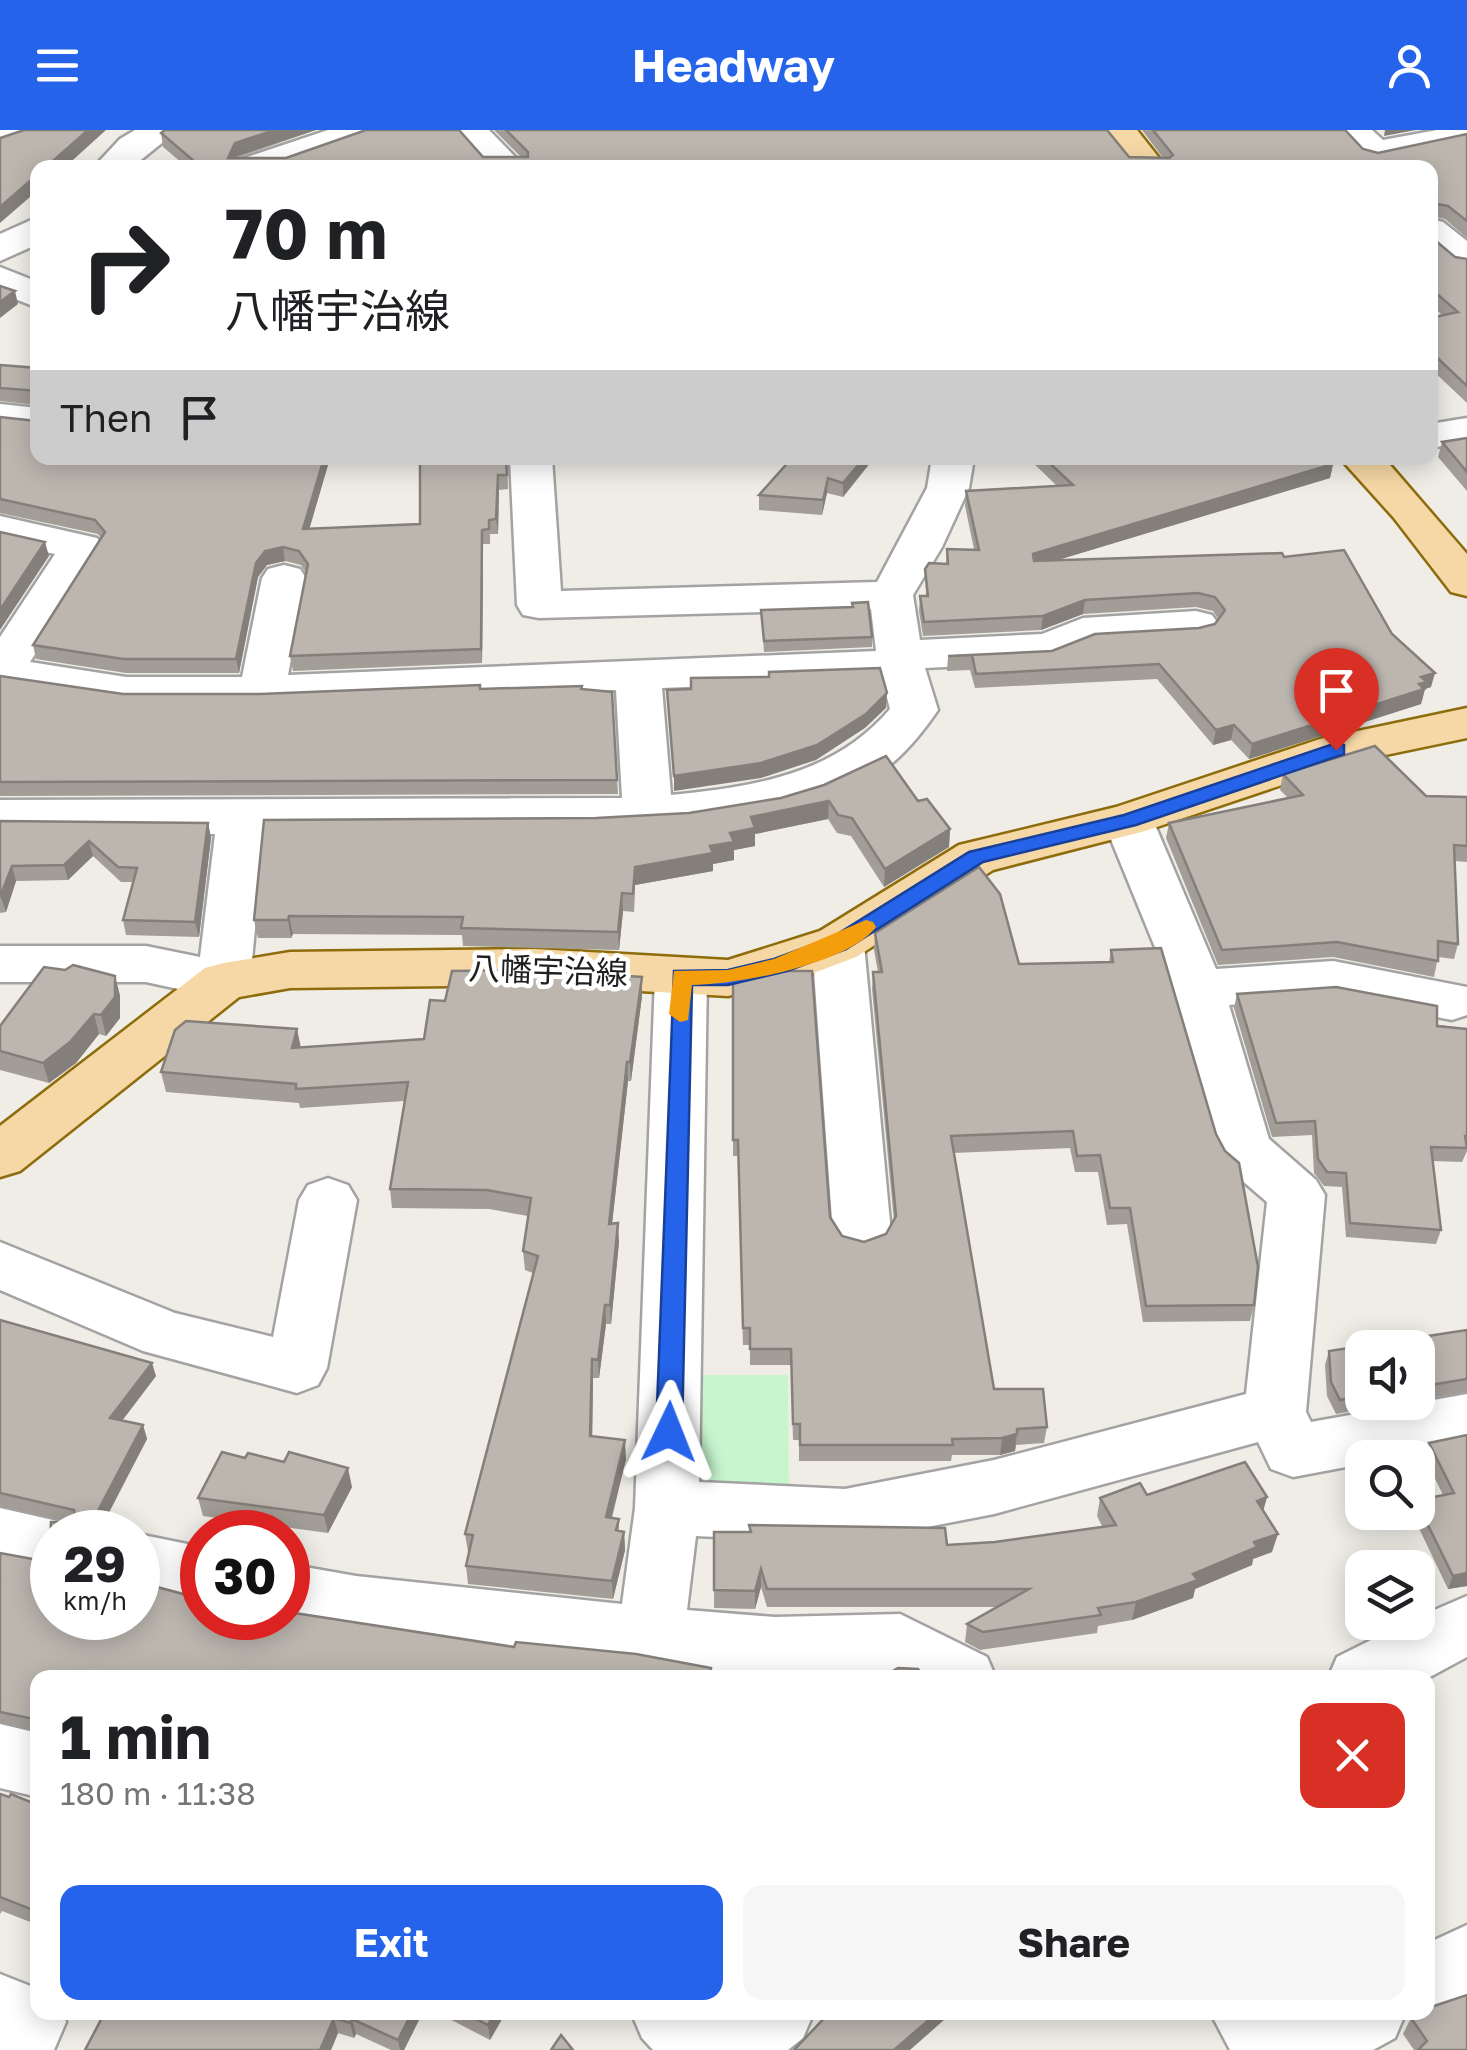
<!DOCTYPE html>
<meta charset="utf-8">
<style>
:root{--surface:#fff;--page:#f6f6f6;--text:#202124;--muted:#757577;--accent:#2563eb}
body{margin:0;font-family:"Golos Text","Noto Sans JP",sans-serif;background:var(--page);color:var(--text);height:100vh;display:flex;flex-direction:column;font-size:38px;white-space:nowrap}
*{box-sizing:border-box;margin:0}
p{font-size:32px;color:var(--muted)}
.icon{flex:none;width:55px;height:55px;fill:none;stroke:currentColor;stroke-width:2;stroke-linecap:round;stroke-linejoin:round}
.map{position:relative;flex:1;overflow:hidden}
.details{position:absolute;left:30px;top:1540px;width:1405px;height:350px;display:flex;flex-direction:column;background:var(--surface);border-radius:20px;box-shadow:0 5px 25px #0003}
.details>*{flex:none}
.banner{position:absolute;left:30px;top:30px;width:1408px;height:305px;border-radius:20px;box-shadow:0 5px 25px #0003;background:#fff;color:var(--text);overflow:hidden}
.controls{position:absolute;left:1345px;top:1200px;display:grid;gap:20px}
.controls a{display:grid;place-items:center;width:90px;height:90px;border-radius:20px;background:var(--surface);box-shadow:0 5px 25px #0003;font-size:50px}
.speed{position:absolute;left:30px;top:1380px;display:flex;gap:20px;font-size:50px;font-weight:700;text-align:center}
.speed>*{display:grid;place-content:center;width:130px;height:130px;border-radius:50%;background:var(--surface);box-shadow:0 5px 25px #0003;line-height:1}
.speed small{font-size:25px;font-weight:400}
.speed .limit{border:15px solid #d22;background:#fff;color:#111}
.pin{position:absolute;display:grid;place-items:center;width:85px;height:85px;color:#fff;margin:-102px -42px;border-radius:50% 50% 50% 0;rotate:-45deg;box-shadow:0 0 10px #0007}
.pin .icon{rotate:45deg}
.me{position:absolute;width:110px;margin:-55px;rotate:2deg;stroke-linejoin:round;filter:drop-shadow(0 0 8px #0008)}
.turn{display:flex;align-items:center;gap:35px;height:210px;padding:0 30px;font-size:45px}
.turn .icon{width:130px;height:130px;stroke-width:2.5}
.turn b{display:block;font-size:70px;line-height:85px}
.then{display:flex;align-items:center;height:95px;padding:0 30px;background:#0003;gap:20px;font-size:38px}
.round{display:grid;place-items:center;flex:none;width:105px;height:105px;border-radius:20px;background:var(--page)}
.headline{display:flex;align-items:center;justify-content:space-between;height:170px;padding:0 30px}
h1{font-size:60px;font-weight:700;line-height:75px}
.cta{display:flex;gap:20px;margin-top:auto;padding:20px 30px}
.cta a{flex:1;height:115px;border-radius:20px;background:var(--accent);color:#fff;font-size:40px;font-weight:700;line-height:115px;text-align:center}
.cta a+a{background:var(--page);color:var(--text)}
header{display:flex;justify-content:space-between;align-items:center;height:130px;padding:0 30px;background:var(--accent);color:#fff;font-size:45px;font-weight:700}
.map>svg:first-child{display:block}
.park{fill:#c7f5ce}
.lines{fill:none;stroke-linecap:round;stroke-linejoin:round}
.minor-casing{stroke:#a3a3a3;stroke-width:5}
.primary-casing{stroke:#8e6c0c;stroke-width:5}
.minor{fill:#fff;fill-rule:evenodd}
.primary{fill:#f5d8a5;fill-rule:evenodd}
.wall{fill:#a29d96}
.shaded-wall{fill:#847f7a}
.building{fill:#bcb6af;stroke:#847f7a;stroke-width:2.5}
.route{fill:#2563eb;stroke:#184099;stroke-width:2.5}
.slow{fill:#f59e0b}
.labels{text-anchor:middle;stroke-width:9;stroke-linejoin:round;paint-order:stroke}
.street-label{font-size:32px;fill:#1f1f1f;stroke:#fff}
</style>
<header><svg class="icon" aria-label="menu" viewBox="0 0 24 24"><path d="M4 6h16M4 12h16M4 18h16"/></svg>Headway<svg class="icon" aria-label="person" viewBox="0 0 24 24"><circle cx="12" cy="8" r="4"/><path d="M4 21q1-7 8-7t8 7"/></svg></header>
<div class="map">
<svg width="1467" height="1920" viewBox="0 0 1467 1920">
<rect width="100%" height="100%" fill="#efede6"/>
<path class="park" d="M694 1245H788L789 1362H717L687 1347Z"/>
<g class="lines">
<g class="minor-casing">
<g id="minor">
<path d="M0 0H38L33 7 0 20Z"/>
<path d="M135 0H178L131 38H93L120 9Z"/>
<path d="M328 0H380L374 7 287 38H233L238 30Z"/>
<path d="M452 0H489L526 38H487Z"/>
<path d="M1334 0H1372L1383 10 1437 0H1467V16L1376 33 1363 30Z"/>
<path d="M38 87V114L0 131V104Z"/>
<path d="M1430 89 1443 92 1467 111V141L1454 138 1430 119Z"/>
<path d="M0 137 38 152V178L0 163Z"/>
<path d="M0 274 38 278V302L0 298Z"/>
<path d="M1467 288V312L1430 318V294Z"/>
<path d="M510 328H552L561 461 877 452 927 358 932 328H974L969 358 942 417 913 465 920 510 1042 504 1083 488 1196 481 1212 485 1219 495 1212 505 1196 509 1092 515 1050 532 925 538 938 580C918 609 894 638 862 653 759 704 621 702 509 703 427 704 346 704 264 704L250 851 243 864 224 869 146 852H0V816H146L200 827 215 704 0 702V670L622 668 616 560 262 575H126L0 556V507L55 424 0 412V386L97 408 104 417 30 532 126 547H242L262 448 268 439 284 435 300 439 306 448 288 545 876 521 871 479 539 488 523 485 517 475ZM882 549 890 579C834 645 753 657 671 665L662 558Z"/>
<path d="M1128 674 1145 679 1153 690 1216 839 1333 831 1467 857V885L1452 890 1333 867 1229 875 1269 1009 1316 1050 1325 1065 1306 1282 1311 1292 1467 1264V1314L1397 1328H1362V1334L1293 1347 1271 1339 1258 1312 994 1384 845 1413 696 1406 687 1480 775 1487 900 1484 987 1527 996 1548H901L892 1543 775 1545 651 1535 356 1504 280 1488H288V1434L356 1446 622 1474 635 1378 655 847 662 834 681 829 700 834 707 847 699 1352 845 1359 994 1330 1246 1264 1267 1072 1224 1035 1216 1020 1172 859 1103 690 1111 679Z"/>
<path d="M838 796 856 801 864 814 891 1103 882 1119 862 1125 842 1119 833 1103 812 814 820 801Z"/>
<path d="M328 1048 348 1055 357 1070 327 1238 318 1255 297 1263 143 1221 0 1160V1112L175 1183 273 1207 299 1070 308 1055Z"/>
<path d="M0 1378 75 1395 78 1402H52V1442L0 1432Z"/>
<path d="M138 1404 202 1417V1473L138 1460Z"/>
<path d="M1467 1466V1527L1428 1548H1328L1337 1527 1407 1492H1418V1487Z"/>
<path d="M0 1594 38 1603V1667L0 1658Z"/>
<path d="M1467 1795V1870L1428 1888 1414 1882H1428V1813Z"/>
<path d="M0 1844 38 1859V1882H62L66 1892 54 1920H0Z"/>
<path d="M631 1882H814L803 1908 788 1920H653L642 1908Z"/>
<path d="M1210 1882H1406L1395 1908 1373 1920H1230Z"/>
</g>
</g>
<g class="primary-casing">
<g id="primary">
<path d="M1100 0H1137L1167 38H1130Z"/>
<path d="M1340 328H1384L1467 424V466L1451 462 1394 388Z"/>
<path d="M1467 578V608L1347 633 1145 701 993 740 856 827 798 849 728 866 535 855 290 858 239 867 20 1041 0 1047V996L205 838 224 833 290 822 535 819 728 830 820 801 959 715 1116 677 1320 609Z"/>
</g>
</g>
<use href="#minor" class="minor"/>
<use href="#primary" class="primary"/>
</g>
<g class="wall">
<path d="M165 0H316L236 28 521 27 494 0H1107L1129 27 1163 28 1142 0H1345L1363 19 1378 23 1467 4V108L1445 89 1430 86V38H188L163 17 161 3Z"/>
<path d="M1430 106 1455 127 1467 129V273L1430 238V188L1442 185 1430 174Z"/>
<path d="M0 235 330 328 309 399 420 394 507 328 508 359 499 360 498 404H490V414H483L482 533 293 541 290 526 306 443 301 435 285 431 267 435 258 447 239 543H126L36 529 33 515 101 408 98 404 0 383V287L37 291V275L0 271Z"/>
<path d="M1467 308V361L1438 327 1442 312Z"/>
<path d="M874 328 843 367 827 363 822 385 759 380V365Z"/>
<path d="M1028 328H1325L1333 334 1330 348 1058 430 1284 427 1392 504 1431 557 1425 559 1421 574 1249 629 1231 610 1213 615 1157 549 975 558 970 540 947 541 948 526 1052 521 1199 498 1215 494 1219 490 1213 481 1196 477 1083 484 1041 500 923 506 919 481 920 466H926L925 439 946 434 947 419H974L965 376 966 361 1057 356Z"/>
<path d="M852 477 872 507V517L764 522 761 480Z"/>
<path d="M0 546 123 564H260L481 559H582L612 562 618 664 0 666Z"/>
<path d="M1283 644 1426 666 1467 667V732L1454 731 1458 814 1454 829 1438 827 1434 847 1333 827 1218 835 1166 708 1169 693 1288 668 1280 660Z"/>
<path d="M781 668 918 671 950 699 949 717 884 757 851 706 837 703 828 689 755 704V716L734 720V730L713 734V741L635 755 634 782 623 781 619 820 463 816 462 805 293 804 291 808H258L254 790 596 688 689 683Z"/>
<path d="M0 691 208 693 211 708 199 807 126 805 123 790 133 752H121L93 726 68 750 16 751 6 782 0 783Z"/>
<path d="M875 803 1019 834 1109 832 1111 820 1254 1175 1250 1191 1143 1192 1127 1094 1107 1095 1098 1042H1075L1070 1018 953 1023 994 1259 1047 1297 1044 1313 1016 1315 1015 1321 1000 1325H952L951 1331H799V1310H793L791 1235H750V1215H743L738 1026H733V852L830 1087 842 1106 864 1112 886 1104 894 1091 872 859 873 842H878L874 820Z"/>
<path d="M115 846 120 866V888L106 906 99 904 76 933 49 953 0 940V896Z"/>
<path d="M1237 864 1467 899V1021L1462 1032 1433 1031 1441 1100 1436 1114 1346 1107 1342 1057 1324 1056 1314 1043 1312 1005 1272 1007 1234 878Z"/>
<path d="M642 866 631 951H628L612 1094 619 1112 611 1194H606L599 1248H593L592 1306 626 1329 612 1388 619 1389V1401L624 1402 625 1420 613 1469 468 1454 466 1436 469 1422H468L465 1404 533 1143 525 1140 523 1121 528 1086 489 1079 392 1078 390 1059 404 971 300 978 299 973 166 962 161 942 300 917 424 909Z"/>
<path d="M0 1190 156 1246 122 1291 143 1295 147 1309 52 1488H202L514 1517 711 1538 712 1548H38V1602L0 1593V1423L49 1432 71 1392 0 1376Z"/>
<path d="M1467 1200V1262L1418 1270V1218H1362V1272H1402L1336 1284 1327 1266 1325 1235 1329 1221Z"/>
<path d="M1467 1305V1456L1448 1459 1415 1390 1423 1369 1443 1365 1424 1326 1429 1313Z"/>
<path d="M245 1328 352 1357 328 1403 203 1386 198 1368Z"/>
<path d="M1147 1365 1267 1367 1263 1380 1272 1422 1253 1429 1252 1435 1195 1459 1193 1468 1132 1490 1098 1496 1097 1503 980 1520 965 1512 967 1494 997 1477H767L761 1457 755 1479 714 1478V1402H749V1395L947 1415 995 1412 1102 1396 1097 1386 1100 1368Z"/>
<path d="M0 1664 38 1675V1795L2 1781 0 1784Z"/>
<path d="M1463 1867 1467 1920H1414L1403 1904 1411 1888Z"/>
<path d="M105 1882H423L404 1920H391L356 1904 354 1908 338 1903 331 1920H85Z"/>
<path d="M436 1882H506L490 1910Z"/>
</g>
<g class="shaded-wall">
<path d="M88 0H106L64 38H45Z"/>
<path d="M275 0H316L237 26 232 38 228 28 235 13Z"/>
<path d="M1385 0H1416L1384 6Z"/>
<path d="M38 44V60L0 93V77Z"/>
<path d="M15 161 18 174 0 188V172Z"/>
<path d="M324 328H330L305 414 303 399Z"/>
<path d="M864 328H874L843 367V353Z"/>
<path d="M1333 334 1330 348 1031 438 1033 424Z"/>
<path d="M498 345 499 360 498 404 496 389Z"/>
<path d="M828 348 827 363 822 385 823 370Z"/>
<path d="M482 400 483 414 482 533 481 519Z"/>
<path d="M45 412 49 426 0 500V480Z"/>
<path d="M283 417 285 431 267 435 258 447 239 543 236 529 256 433 265 421Z"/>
<path d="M1085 470 1083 484 1041 500 1043 486Z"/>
<path d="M1435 543 1431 557 1425 559 1421 574 1249 629 1252 614Z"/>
<path d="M887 563 886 578 865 598 816 630 761 648 674 661V646Z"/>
<path d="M1234 595 1231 610 1213 615 1216 600Z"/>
<path d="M829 671 828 689 755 704V716L734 720V730L713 734V741L635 755 634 782 635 737 710 716 751 687Z"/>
<path d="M208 693 211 708 199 807 195 792Z"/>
<path d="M950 699 949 717 884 757 885 739Z"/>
<path d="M89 711 93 726 68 750 64 735Z"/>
<path d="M12 736 16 751 6 782 1 767Z"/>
<path d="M622 763 623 781 619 820 618 802Z"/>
<path d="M289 786 293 804 291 808 288 790Z"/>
<path d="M115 846 120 866V888L106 906 101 885Z"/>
<path d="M642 847V866L631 951 630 932Z"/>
<path d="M94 884 99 904 76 933 49 953 43 933Z"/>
<path d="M297 899 301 918H292Z"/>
<path d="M627 932 628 951 610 1112 609 1094Z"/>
<path d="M618 1093 619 1112 611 1194 610 1175Z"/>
<path d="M605 1175 606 1194 599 1248 598 1230Z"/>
<path d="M592 1229 593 1248 592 1324 590 1306Z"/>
<path d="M152 1233 156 1246 114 1301 110 1288Z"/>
<path d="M143 1295 147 1309 99 1402H87Z"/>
<path d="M1017 1304 1015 1321 1000 1325 1002 1308Z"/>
<path d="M625 1310 626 1329 607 1405 606 1387Z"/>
<path d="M348 1338 352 1357 328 1403 324 1385Z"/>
<path d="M1267 1367 1262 1385 1257 1371Z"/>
<path d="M624 1402 625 1420 613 1469 612 1451Z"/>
<path d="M1278 1404 1272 1422 1253 1429 1252 1435 1195 1459 1193 1468 1132 1490 1136 1472 1254 1412Z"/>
<path d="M761 1439V1457L755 1479V1461Z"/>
<path d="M1467 1443V1456L1448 1459 1453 1446Z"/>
<path d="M412 1882H423L404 1920H400L398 1910Z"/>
<path d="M495 1882H506L490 1910 488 1895Z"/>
<path d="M938 1882H953L910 1920H894Z"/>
<path d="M334 1888 338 1903 331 1920H320Z"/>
<path d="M352 1889 356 1904 354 1908 350 1893Z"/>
</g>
<g class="building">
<path d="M24 0H88L45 38H38V44L0 77V8Z"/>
<path d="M165 0H275L235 13 228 28H286L366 0H459L483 27H528V22L506 0H1107L1129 27 1169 28 1173 25 1153 0H1345L1363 19 1378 23 1467 4V91L1448 76 1431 73 1430 87V38H202L161 3Z"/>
<path d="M1430 106 1455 127 1467 129V256L1430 221V188L1458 182 1430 158Z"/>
<path d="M0 156 15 161 0 172Z"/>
<path d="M0 235 38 238V261L0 258Z"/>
<path d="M38 261V328H324L303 399 420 394V328H506L507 345H498L496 389 489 390V399L482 400 481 519 290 526 308 434 299 421 283 417 265 421 256 433 236 529H123L33 515 105 402 95 390 0 369V287L37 291Z"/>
<path d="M1467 308V342L1442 312Z"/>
<path d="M792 328H864L843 353 828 348 823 370 759 365Z"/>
<path d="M1044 328H1325L1333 334 1033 424 1034 431 1282 423 1284 427 1344 420 1392 504 1435 543 1421 547 1427 552 1419 554 1424 559 1252 614 1234 595 1216 600 1159 534 976 544 972 525 948 526 1052 521 1095 504 1199 498 1215 494 1225 480 1215 467 1198 463 1085 470 1043 486 924 492 920 466H928L925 439 929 433 948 434 947 419 979 420 966 361 1073 355Z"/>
<path d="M0 402 45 412 0 480Z"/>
<path d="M868 472 872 507 764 511 761 480 853 477 852 473Z"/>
<path d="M880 538 887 563 866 584 817 615 761 633 674 646 667 560 691 559V548L769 547V542Z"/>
<path d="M0 546 123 564H260L480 555V559L582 556 581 559 612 562 617 650 0 652Z"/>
<path d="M1375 616 1426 666 1467 667V716L1454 715 1458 814 1438 811V831L1337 812 1222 820 1169 693 1303 665 1283 644Z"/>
<path d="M886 626 918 671 927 669 950 699 885 739 852 688 838 685 829 671 751 687 755 698 730 703 734 712 710 716 713 723 635 737 633 764 622 763 618 802 461 798 463 787 289 786 288 790H254L264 690 596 688 689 683 781 668 824 655Z"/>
<path d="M0 691 208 693 195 792 123 790 137 738 118 737 89 711 64 735 12 736 0 767Z"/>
<path d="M979 737 1000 764 1019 834 1113 832 1111 820 1161 818 1216 1004 1225 1021 1239 1033 1258 1137 1254 1175 1146 1176 1130 1078H1110L1100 1025 1077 1026 1073 1001 951 1006 994 1259H1043L1047 1297 1017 1299V1304L1002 1308 952 1309 953 1315H800V1294H793L791 1219H750V1198H743L738 1010H733V852L777 841H812L830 1087 842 1106 864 1112 886 1104 896 1086 873 842H882L875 803Z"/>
<path d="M73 835 115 846V867L101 885 94 884 70 912 43 933 0 921V896L44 837 65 840Z"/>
<path d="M533 840 642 847 630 932H627L609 1094 618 1093 610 1175H605L598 1230 592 1229 590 1306 625 1310 606 1387 619 1389 616 1400 624 1402 612 1451 466 1436 473 1405 465 1404 538 1126 523 1121 531 1068 487 1060 390 1059 408 952 296 959V954L161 942 175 900 186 891 297 899 292 918 424 909 430 870 445 871 452 841Z"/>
<path d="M1336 857 1437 876V896L1467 899V1006H1465L1467 1018 1431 1017 1441 1100 1350 1093 1346 1043 1327 1042 1318 1029 1315 991 1276 993 1237 864Z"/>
<path d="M0 1190 152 1233 110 1288 143 1295 87 1402H52V1488H138V1452L202 1469V1488H288V1482L514 1517 516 1512 636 1524 711 1538 709 1548H38V1590L0 1582V1423L49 1432 51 1392H76L74 1380 0 1363Z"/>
<path d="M1467 1200V1249L1418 1257V1218H1362V1266L1340 1270 1331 1252 1329 1221Z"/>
<path d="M1467 1305V1443L1453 1446 1419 1377 1427 1375 1423 1369 1454 1363 1429 1313Z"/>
<path d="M222 1322 245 1328 248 1323 284 1332 289 1322 348 1338 324 1385 198 1368Z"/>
<path d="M1245 1332 1267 1367 1257 1371 1278 1404 1254 1412 1257 1417 1193 1444 1198 1450 1136 1472 1098 1478 1101 1485 983 1502 967 1494 1029 1459H767L761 1439 755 1461 714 1460V1402H751L749 1395 945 1398 947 1415 995 1412 1116 1395 1100 1368 1140 1353 1147 1365Z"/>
<path d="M898 1538 918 1539 924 1548H881Z"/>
<path d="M0 1664 9 1667 11 1664 38 1675V1782L0 1767Z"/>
<path d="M1467 1865V1920H1418L1427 1911 1411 1888 1421 1882H1428V1879L1434 1876Z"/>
<path d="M105 1882H412L398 1910 352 1889 350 1893 334 1888 320 1920H85Z"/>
<path d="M463 1882H495L488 1895Z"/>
<path d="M830 1882H938L894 1920H794Z"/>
<path d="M561 1905 573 1920H551Z"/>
</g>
<path class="route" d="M1336 613 1344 615V624L1136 695 983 732 846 819 787 841 728 855H692L682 1302 678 1310 669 1313 660 1310 656 1302 674 841 728 840 774 829 831 808 969 722 1124 685Z"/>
<path class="slow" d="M866 790 873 792 876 797C848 834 737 855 692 855L688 890 680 892 669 884 674 841 728 840 774 829Z"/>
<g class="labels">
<g class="street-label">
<text transform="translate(548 841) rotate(2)" y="11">八幡宇治線</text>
</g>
</g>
</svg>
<div class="controls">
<a><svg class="icon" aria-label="sound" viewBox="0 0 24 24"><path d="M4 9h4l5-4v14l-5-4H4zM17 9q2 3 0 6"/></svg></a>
<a><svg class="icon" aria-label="search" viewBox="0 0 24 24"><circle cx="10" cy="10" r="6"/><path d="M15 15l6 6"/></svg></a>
<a><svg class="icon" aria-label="layers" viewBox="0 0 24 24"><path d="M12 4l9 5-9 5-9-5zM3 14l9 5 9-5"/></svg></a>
</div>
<div class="speed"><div>29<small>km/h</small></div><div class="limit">30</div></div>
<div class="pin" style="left:1336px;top:620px;background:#d93025"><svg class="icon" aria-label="arrive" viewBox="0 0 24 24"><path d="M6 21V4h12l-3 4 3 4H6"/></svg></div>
<svg class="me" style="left:669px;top:1302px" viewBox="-20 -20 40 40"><path d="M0-17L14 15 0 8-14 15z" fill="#2563eb" stroke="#fff" stroke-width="4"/></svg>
<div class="banner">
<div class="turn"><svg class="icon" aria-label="right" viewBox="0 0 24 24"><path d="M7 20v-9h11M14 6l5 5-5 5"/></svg><div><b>70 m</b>八幡宇治線</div></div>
<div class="then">Then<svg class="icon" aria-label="arrive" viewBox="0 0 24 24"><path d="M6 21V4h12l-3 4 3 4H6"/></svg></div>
</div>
<section class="details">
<div class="headline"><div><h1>1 min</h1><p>180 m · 11:38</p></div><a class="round" style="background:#d93025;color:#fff"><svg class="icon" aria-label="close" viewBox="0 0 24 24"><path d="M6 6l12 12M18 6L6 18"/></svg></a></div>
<div class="cta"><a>Exit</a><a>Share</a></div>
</section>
</div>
